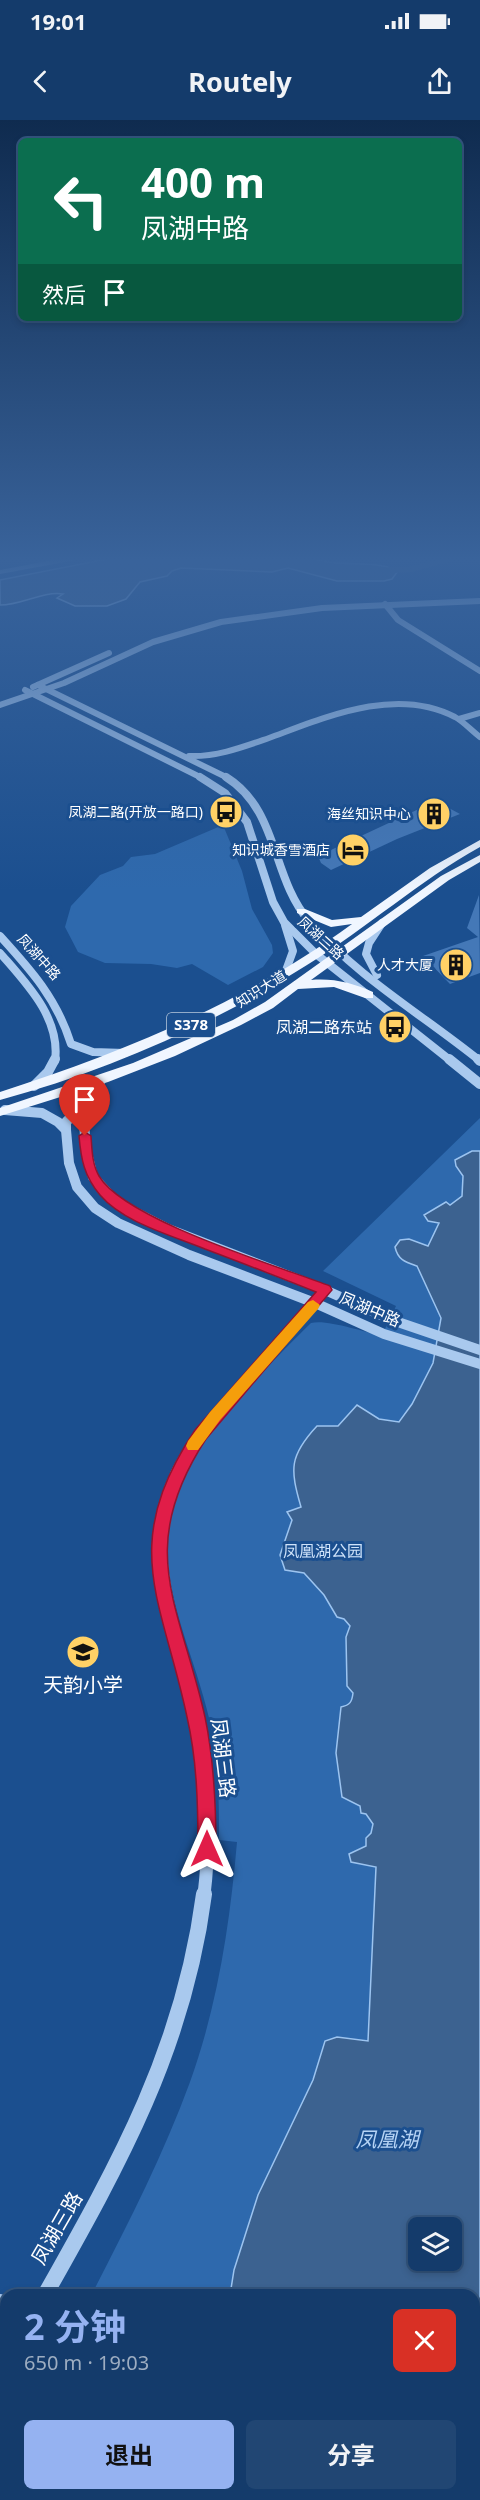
<!DOCTYPE html>
<html lang="zh">
<meta charset="utf-8">
<style>
:root{--surface:#143b6b;--page:#214673;--text:#f1f3f6;--muted:#9dadc1;--line:#33557e;--accent:#95b2f1}
body{margin:0;font-family:"Noto Sans","Noto Sans SC",sans-serif;background:var(--page);color:var(--text);height:100vh;display:flex;flex-direction:column;font-size:22px;white-space:nowrap}
*{box-sizing:border-box;margin:0}
p{font-size:20px;color:var(--muted)}
.icon{flex:none;width:33px;height:33px;fill:none;stroke:currentColor;stroke-width:2;stroke-linecap:round;stroke-linejoin:round}
.map{position:relative;flex:1;overflow:hidden}
.drawer{position:absolute;left:0px;top:2169px;width:480px;height:212px;display:flex;flex-direction:column;background:var(--surface);border-radius:18px 18px 0 0;box-shadow:0 3px 9px #0003,0 0 0 2px var(--line)}
.drawer>*{flex:none}
.top-card{position:absolute;left:18px;top:18px;width:444px;height:183px;border-radius:9px;box-shadow:0 3px 9px #0003,0 0 0 2px var(--line);background:#0b6e4f;color:#fff;overflow:hidden}
.buttons{position:absolute;left:408px;top:2097px;display:grid;gap:12px}
.buttons a{display:grid;place-items:center;width:54px;height:54px;border-radius:9px;background:var(--surface);box-shadow:0 3px 9px #0003,0 0 0 2px var(--line);font-size:30px}
.pin{position:absolute;display:grid;place-items:center;width:51px;height:51px;color:#fff;margin:-62px -26px;border-radius:50% 50% 50% 0;rotate:-45deg;box-shadow:0 0 6px #0007}
.pin .icon{rotate:45deg}
.me{position:absolute;width:66px;margin:-33px;rotate:0deg;stroke-linejoin:round;filter:drop-shadow(0 0 4px #0008)}
.turn{display:flex;align-items:center;gap:21px;height:126px;padding:0 24px;font-size:27px}
.turn .icon{width:78px;height:78px;stroke-width:2.5}
.turn b{display:block;font-size:42px;line-height:51px}
.then{display:flex;align-items:center;height:57px;padding:0 24px;background:#0003;gap:12px;font-size:22px}
.round{display:grid;place-items:center;flex:none;width:63px;height:63px;border-radius:9px;background:var(--page)}
.overview{display:flex;align-items:center;justify-content:space-between;height:102px;padding:0 24px}
h1{font-size:36px;font-weight:700;line-height:45px;color:var(--accent)}
.button{display:flex;gap:12px;margin-top:auto;padding:12px 24px}
.button a{flex:1;height:69px;border-radius:9px;background:var(--accent);color:#111;font-size:24px;font-weight:700;line-height:69px;text-align:center}
.button a+a{background:var(--page);color:var(--text)}
.status{display:flex;justify-content:space-between;align-items:center;height:42px;padding:0 30px;background:var(--surface);direction:ltr}
.status svg{height:16px;fill:currentColor}
header{display:flex;justify-content:space-between;align-items:center;height:78px;padding:0 24px;background:var(--surface);font-size:27px;font-weight:700}
.map>svg:first-child{display:block}
.green{fill:#2e69ad;fill-rule:evenodd}
.water{fill:#3c6290;stroke:#9cc4f0;stroke-width:1.5;fill-rule:evenodd}
.lines{fill:none;stroke-linecap:round;stroke-linejoin:round}
.river{fill:#3c6290;fill-rule:evenodd}
.building{fill:#4478b7}
.minor{stroke:#a9c9ee;stroke-width:4}
.tertiary-far4{stroke:#a9c9ee;stroke-width:6}
.tertiary-far3{stroke:#a9c9ee;stroke-width:8}
.tertiary-far2{stroke:#a9c9ee;stroke-width:10}
.tertiary-far1{stroke:#a9c9ee;stroke-width:13}
.tertiary{stroke:#a9c9ee;stroke-width:16}
.primary{fill:#f0f6ff;fill-rule:evenodd}
.route{fill:#e11d48;stroke:#92132f;stroke-width:1.5}
.slow{fill:#f59e0b}
.labels{text-anchor:middle;stroke-width:6;stroke-linejoin:round;paint-order:stroke}
.far-poi-label{font-size:14px;fill:#fff;stroke:#1b4f8f;text-anchor:end}
.far-street-label{font-size:14px;fill:#fff;stroke:#1b4f8f}
.shield{fill:#1b4f8f;stroke:#bbcadd;stroke-width:1.5}
.shield-label{font-size:15px;font-weight:bold;fill:#fff}
.poi-label{font-size:16px;fill:#fff;stroke:#1b4f8f;text-anchor:end}
.street-label{font-size:16px;fill:#fff;stroke:#1b4f8f}
.park-label{font-size:16px;fill:#cfe3fa;stroke:#1b4f8f}
.near-poi-label{font-size:20px;fill:#fff;stroke:#1b4f8f}
.near-street-label{font-size:20px;fill:#fff;stroke:#1b4f8f}
.near-water-label{font-size:21px;font-style:italic;fill:#b5d3f5;stroke:#1b4f8f}
</style>
<div class="status"><b>19:01</b><svg viewBox="0 0 49 12"><path d="M0 12V9h3v3zM5 12V6h3v6zM10 12V3h3v9zM15 12V0h3v12zM26 1h20v11H26zM47 4h2v5h-2z"/></svg></div>
<header><svg class="icon" aria-label="back" viewBox="0 0 24 24"><path d="M15 5l-7 7 7 7"/></svg>Routely<svg class="icon" aria-label="share" viewBox="0 0 24 24"><path d="M12 15V3M7 8l5-5 5 5M5 13v7h14v-7"/></svg></header>
<div class="map">
<svg width="480" height="2380" viewBox="0 0 480 2380">
<rect width="100%" height="100%" fill="#1b4f8f"/>
<g class="green">
<path d="M223 705 242 751 252 789 272 825 273 833 263 847 228 865 192 844 177 848 151 844 105 843 78 832 65 807 71 786 100 755 123 746 131 737 155 734Z"/>
<path d="M480 998V2380H186L185 2375 474 2374V2175H94L95 2168C130 2100 164 2033 190 1962 218 1884 230 1803 237 1722L219 1720C219 1679 219 1639 209 1598 192 1524 149 1450 175 1373 192 1323 271 1242 311 1203 327 1199 362 1212 382 1215L396 1186 323 1151ZM418 2108H452V2140H418Z"/>
</g>
<g class="water">
<path d="M112 438H314C341 449 372 438 398 451L392 459 384 461H337L288 448 272 452 181 448 172 451 167 456 140 462 126 479 107 486H75L57 478 63 474C42 471 22 485 0 485V460Z"/>
<path d="M472 1031H480V2380H263L260 2375 474 2374V2175H230L234 2150 258 2075 313 1960 325 1921 337 1917 368 1921 376 1747 351 1742 349 1734 366 1726V1718L371 1713 373 1704 366 1694 361 1693 360 1686 342 1677 336 1633 341 1587C350 1585 352 1582 353 1573L347 1566 346 1517 350 1506 344 1499 337 1497 324 1475 304 1453 285 1450 280 1435 292 1400 287 1392 301 1387C290 1349 289 1336 317 1306H338L357 1285 379 1299 399 1302 412 1284 433 1243 441 1198 417 1146C405 1142 398 1140 395 1127L400 1120 409 1119 428 1126 439 1103 428 1101 424 1095 446 1082 450 1085 462 1076 463 1056 456 1046 455 1040ZM418 2108H452V2140H418Z"/>
</g>
<g class="lines">
<path class="river" d="M446 438H462L412 452 374 454 369 451 374 448 412 446Z"/>
</g>
<g class="building">
<path d="M436 681 460 694 397 719 331 750 321 743 318 736Z"/>
<path d="M479 775 480 853 450 864 423 836 478 817 467 808Z"/>
</g>
<g class="lines">
<g class="minor">
<path d="M335 438H376"/>
<path d="M0 452 75 438"/>
</g>
<g class="tertiary-far4">
<path d="M385 484 398 500 480 551"/>
<path d="M38 565 228 658"/>
<path d="M33 567 109 533"/>
<path d="M25 570 202 658"/>
<path d="M0 585 64 563 153 522 221 502 322 488 480 481"/>
<path d="M459 599 480 593"/>
<path d="M189 636C217 637 243 627 269 618 326 597 396 566 455 597 464 602 472 611 480 617"/>
</g>
<g class="tertiary-far3">
<path d="M200 657 225 673 247 702 273 782 284 802 316 834 451 941"/>
<path d="M226 657C279 690 271 757 309 801 357 857 423 895 480 941"/>
<path d="M285 805 293 831 285 853"/>
<path d="M0 816C31 850 57 879 71 924L93 932 125 933"/>
<path d="M0 833C26 863 61 898 55 941"/>
<path d="M377 855 366 834 369 823 382 803"/>
</g>
<g class="tertiary-far2">
<path d="M449 939 480 964"/>
<path d="M478 939 480 941"/>
<path d="M101 960 88 978 84 1003 86 1029 93 1057 117 1083 168 1109 325 1170 392 1200 480 1230"/>
<path d="M34 966 48 952 55 939"/>
<path d="M5 990 42 993 58 1002 66 1010 69 1043 77 1067 95 1088 118 1103 189 1135 315 1183 384 1214 480 1244"/>
<path d="M66 1010V1002L72 996H79L84 1003"/>
<path d="M208 1305 325 1170"/>
</g>
<path class="tertiary-far1" d="M204 1775C211 1717 208 1655 196 1598 174 1488 122 1405 210 1304"/>
<g class="tertiary">
<path d="M45 2175C120 2042 184 1928 204 1774"/>
<path d="M0 2182 6 2185"/>
<path d="M1 2248 6 2240"/>
<path d="M90 2374 92 2380"/>
<path d="M142 2374 144 2380"/>
</g>
<g class="primary">
<path d="M480 720V727C419 761 367 808 307 845 214 904 107 951 0 980V972C124 932 246 882 352 804L331 807 297 793V789H305L332 800 361 797 430 748Z"/>
<path d="M480 735V742L449 760 311 860C333 858 353 863 373 872V878H365L334 867 298 869 273 888 241 905 175 936 108 962 0 996V988L133 943 233 900 265 882 441 756Z"/>
</g>
</g>
<linearGradient id="sky" x2="0" y2="1"><stop stop-color="#0f2b4f"/><stop offset="0.57" stop-color="#39639b"/><stop offset="1" stop-color="#39639b" stop-opacity="0"/></linearGradient>
<rect width="480" height="771" fill="url(#sky)"/>
<path class="route" d="M85 1012 91 1016C92 1029 92 1044 99 1056 125 1100 278 1146 330 1166L332 1170 206 1319C134 1429 180 1485 205 1597 214 1640 216 1685 216 1729L214 1735 207 1738 200 1735 198 1729C198 1685 197 1640 187 1597 162 1478 118 1426 195 1310L316 1172C279 1157 242 1143 205 1129 171 1115 124 1103 100 1075 84 1056 81 1039 79 1016Z"/>
<path class="slow" d="M313 1180 320 1185 318 1189 220 1300 198 1330H188L186 1326 188 1321 210 1292 308 1182Z"/>
<defs>
<g id="bus-disc" transform="scale(1.725)"><circle r="9.5" fill="#ffd166" stroke="#1b4f8f"/><path d="M-5-6H5V4H4V6H2V4H-2V6H-4V4H-5ZM-3.5-4V0h7V-4ZM-3.5 1.2v1.5H-2V1.2ZM2 1.2v1.5H3.5V1.2Z" fill="#111"/></g>
<g id="building-disc" transform="scale(1.725)"><circle r="9.5" fill="#ffd166" stroke="#1b4f8f"/><path d="M-4-6H4V6H1V3H-1V6H-4ZM-2.5-4.3h1.7v1.8h-1.7ZM.8-4.3h1.7v1.8H.8ZM-2.5-1h1.7V.8h-1.7ZM.8-1h1.7V.8H.8Z" fill="#111"/></g>
<g id="hotel-disc" transform="scale(1.725)"><circle r="9.5" fill="#ffd166" stroke="#1b4f8f"/><path d="M-6-4.5h1.5V1H6V5H4.5V3h-9V5H-6ZM-4 0a1.8 1.8 0 1 1 3.6 0ZM.5 0V-2.5h3Q6-2.5 6 0Z" fill="#111"/></g>
<g id="school-disc" transform="scale(1.725)"><circle r="9.5" fill="#ffd166" stroke="#1b4f8f"/><path d="M0-5L7-2L0 1L-7-2ZM-4 1L0 2.5L4 1V4Q0 6-4 4Z" fill="#111"/></g>
</defs>
<g fill-rule="evenodd">
<use href="#bus-disc" x="226" y="692"/>
<use href="#building-disc" x="434" y="694"/>
<use href="#hotel-disc" x="353" y="730"/>
<use href="#building-disc" x="456" y="845"/>
<use href="#bus-disc" x="395" y="907"/>
<use href="#school-disc" x="83" y="1532"/>
</g>
<g class="labels">
<g class="far-poi-label">
<text x="203" y="697">凤湖二路(开放一路口)</text>
<text x="411" y="699">海丝知识中心</text>
<text x="330" y="735">知识城香雪酒店</text>
<text x="433" y="850">人才大厦</text>
</g>
<g class="far-street-label">
<text transform="translate(321 818) rotate(42)" y="5">凤湖二路</text>
<text transform="translate(39 837) rotate(48)" y="5">凤湖中路</text>
<text transform="translate(261 869) rotate(-32)" y="5">知识大道</text>
</g>
<rect class="shield" x="167" y="893" width="48" height="24" rx="4.5"/>
<g class="shield-label">
<text x="191" y="910">S378</text>
</g>
<g class="poi-label">
<text x="372" y="913">凤湖二路东站</text>
</g>
<g class="street-label">
<text transform="translate(370 1189) rotate(23)" y="6">凤湖中路</text>
</g>
<g class="park-label">
<text x="323" y="1437">凤凰湖公园</text>
</g>
<g class="near-poi-label">
<text x="83" y="1572">天韵小学</text>
</g>
<g class="near-street-label">
<text transform="translate(223 1638) rotate(83)" y="7">凤湖三路</text>
<text transform="translate(57 2108) rotate(-60)" y="7">凤湖三路</text>
</g>
<g class="near-water-label">
<text x="387" y="2027">凤凰湖</text>
</g>
</g>
</svg>
<div class="buttons">
<a><svg class="icon" aria-label="layers" viewBox="0 0 24 24"><path d="M12 4l9 5-9 5-9-5zM3 14l9 5 9-5"/></svg></a>
</div>
<div class="pin" style="left:85px;top:1016px;background:#d93025"><svg class="icon" aria-label="arrive" viewBox="0 0 24 24"><path d="M6 21V4h12l-3 4 3 4H6"/></svg></div>
<svg class="me" style="left:207px;top:1729px" viewBox="-20 -20 40 40"><path d="M0-17L14 15 0 8-14 15z" fill="#e11d48" stroke="#fff" stroke-width="4"/></svg>
<div class="top-card">
<div class="turn"><svg class="icon" aria-label="left" viewBox="0 0 24 24"><path d="M17 20v-9H6M10 6l-5 5 5 5"/></svg><div><b>400 m</b>凤湖中路</div></div>
<div class="then">然后<svg class="icon" aria-label="arrive" viewBox="0 0 24 24"><path d="M6 21V4h12l-3 4 3 4H6"/></svg></div>
</div>
<section class="drawer">
<div class="overview"><div><h1>2 分钟</h1><p>650 m · 19:03</p></div><a class="round" style="background:#d93025;color:#fff"><svg class="icon" aria-label="close" viewBox="0 0 24 24"><path d="M6 6l12 12M18 6L6 18"/></svg></a></div>
<div class="button"><a>退出</a><a>分享</a></div>
</section>
</div>
